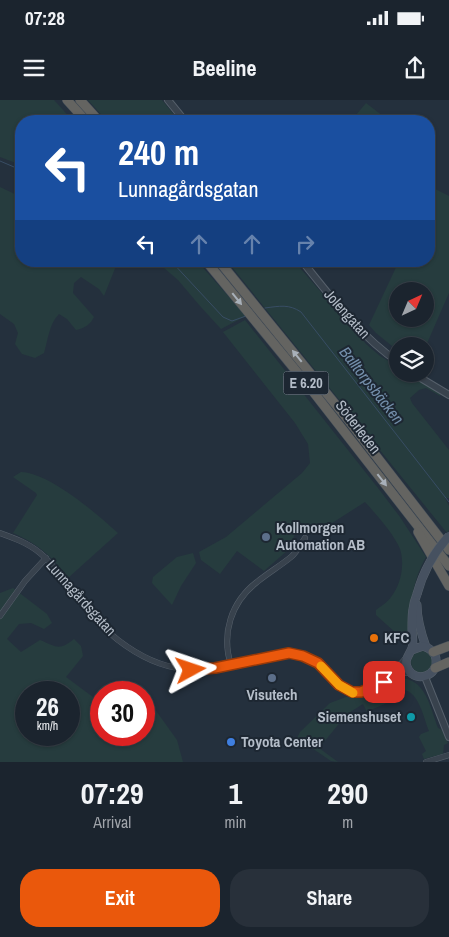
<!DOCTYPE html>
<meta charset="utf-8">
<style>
:root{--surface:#1b242e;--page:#28303a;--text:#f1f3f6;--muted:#a0a4aa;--line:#39414a;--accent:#ea580c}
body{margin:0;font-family:"Archivo Narrow",sans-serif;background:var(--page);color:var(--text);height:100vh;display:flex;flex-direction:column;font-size:19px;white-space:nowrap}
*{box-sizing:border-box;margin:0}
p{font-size:16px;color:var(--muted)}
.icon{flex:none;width:28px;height:28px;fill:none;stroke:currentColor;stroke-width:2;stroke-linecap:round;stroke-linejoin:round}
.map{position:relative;height:662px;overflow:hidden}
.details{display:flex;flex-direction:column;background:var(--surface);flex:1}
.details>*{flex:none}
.guide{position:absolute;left:15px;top:15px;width:420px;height:152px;border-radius:20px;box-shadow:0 1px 4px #0004,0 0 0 1px var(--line);background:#1a4fa0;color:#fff;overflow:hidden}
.needle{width:32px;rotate:44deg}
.fabs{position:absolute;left:389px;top:182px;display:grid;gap:10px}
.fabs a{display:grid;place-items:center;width:45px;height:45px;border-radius:50%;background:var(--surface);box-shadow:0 1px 4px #0004,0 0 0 1px var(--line);font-size:25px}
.speed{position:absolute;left:15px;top:581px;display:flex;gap:10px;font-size:25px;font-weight:700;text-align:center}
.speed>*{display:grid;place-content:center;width:65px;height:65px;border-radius:50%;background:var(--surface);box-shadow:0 1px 4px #0004,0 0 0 1px var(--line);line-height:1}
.speed small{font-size:12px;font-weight:400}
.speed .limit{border:8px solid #d22;background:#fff;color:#111}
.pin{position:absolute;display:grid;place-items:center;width:42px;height:42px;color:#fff;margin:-21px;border-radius:10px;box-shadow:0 2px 8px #0006}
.me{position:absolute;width:55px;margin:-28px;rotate:85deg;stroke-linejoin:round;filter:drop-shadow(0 0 4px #0008)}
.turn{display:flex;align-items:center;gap:18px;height:105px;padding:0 20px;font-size:22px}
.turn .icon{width:65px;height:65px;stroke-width:2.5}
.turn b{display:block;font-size:35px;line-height:42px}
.lanes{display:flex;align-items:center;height:48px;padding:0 20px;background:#0003;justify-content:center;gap:25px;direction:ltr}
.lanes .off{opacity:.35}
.eta{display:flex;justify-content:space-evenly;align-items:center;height:85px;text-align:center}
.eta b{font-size:30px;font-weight:800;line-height:35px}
.primary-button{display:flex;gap:10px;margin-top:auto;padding:10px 20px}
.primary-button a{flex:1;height:58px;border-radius:20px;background:var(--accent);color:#fff;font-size:20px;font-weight:800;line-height:58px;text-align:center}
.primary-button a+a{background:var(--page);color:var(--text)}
.status{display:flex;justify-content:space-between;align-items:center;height:35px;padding:0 25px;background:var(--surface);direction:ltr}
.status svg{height:14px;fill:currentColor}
header{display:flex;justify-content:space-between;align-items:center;height:65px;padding:0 20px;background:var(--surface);font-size:22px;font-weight:800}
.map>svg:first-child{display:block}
.green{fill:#263c3e;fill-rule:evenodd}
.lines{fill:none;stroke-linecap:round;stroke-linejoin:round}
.stream{stroke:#384d64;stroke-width:1}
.minor-casing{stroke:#56606b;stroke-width:6}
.tertiary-casing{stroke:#56606b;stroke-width:8}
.secondary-casing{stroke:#56606b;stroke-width:9}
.trunk-casing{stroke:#434d58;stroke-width:10}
.minor{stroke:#38424d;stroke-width:5}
.tertiary{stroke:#38424d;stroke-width:6}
.secondary{stroke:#465160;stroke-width:8}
.trunk{stroke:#646461;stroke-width:9}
.secondary-bridge-casing{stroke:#56606b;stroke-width:9;stroke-linecap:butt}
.secondary-bridge{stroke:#465160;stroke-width:8}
.oneway{fill:#a8b0b9}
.route-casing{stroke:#983908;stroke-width:12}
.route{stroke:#ea580c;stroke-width:9}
.slow{stroke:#f59e0b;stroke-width:9}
.service-dot{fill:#5c6f8a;stroke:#1d2732;stroke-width:2}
.food-dot{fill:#e8710a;stroke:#1d2732;stroke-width:2}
.culture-dot{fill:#0f9aa8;stroke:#1d2732;stroke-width:2}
.shop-dot{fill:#3f7fe0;stroke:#1d2732;stroke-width:2}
.labels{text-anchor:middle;stroke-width:4;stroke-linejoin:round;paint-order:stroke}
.shield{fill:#1d2732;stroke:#87909b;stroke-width:1}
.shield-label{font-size:14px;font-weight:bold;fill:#b4bdc8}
.street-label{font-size:15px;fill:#b4bdc8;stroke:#1d2732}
.poi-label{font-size:15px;font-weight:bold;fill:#b4bdc8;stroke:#1d2732;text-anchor:start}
.water-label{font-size:16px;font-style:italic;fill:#748fab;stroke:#1d2732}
</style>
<div class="status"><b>07:28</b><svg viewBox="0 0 49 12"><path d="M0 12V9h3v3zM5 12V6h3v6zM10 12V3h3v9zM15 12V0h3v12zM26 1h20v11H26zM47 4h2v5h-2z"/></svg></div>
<header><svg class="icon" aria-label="menu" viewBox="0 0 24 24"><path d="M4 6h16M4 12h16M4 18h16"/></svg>Beeline<svg class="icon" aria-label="share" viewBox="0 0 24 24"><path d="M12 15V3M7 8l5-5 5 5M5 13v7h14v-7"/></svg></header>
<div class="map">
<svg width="449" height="662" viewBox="0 0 449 662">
<rect width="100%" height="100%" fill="#24303d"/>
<g class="green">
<path d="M0 0H54L73 21H21V65L0 57Z"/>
<path d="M88 0H162L179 21H107Z"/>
<path d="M366 3 383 16 379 21H351Z"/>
<path d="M0 87 21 97V161H118L104 196 99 189 81 177 74 183 73 193 94 217C90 225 85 228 76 230L67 219 59 214C49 224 48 240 44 253L35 258 22 254 15 244 18 233 14 224 0 214Z"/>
<path d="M433 88 449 96V193L425 248V246H398L397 250 376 233 369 225 399 161H429V97ZM398 191H425V219H398Z"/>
<path d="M156 161H197L246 216 221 229 200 206 178 180Z"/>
<path d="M227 161H294L366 244 380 256 397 266 398 274H410L440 294V296L449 301 426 288 419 290 410 298 412 303 449 350V398H445L449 406V430L447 433Z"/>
<path d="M245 220 378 388 400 417 426 457C411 483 409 514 407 543L376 515V510C381 506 388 502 391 497 401 485 405 464 400 449 394 434 376 414 365 402L315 434 300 423 288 450 264 471 237 451 220 474 201 460 199 452 226 437 302 373 310 363 308 344 295 323 223 232Z"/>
<path d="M21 372C50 373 97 414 118 433L68 478C52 456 38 444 13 433L37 395 36 393 13 377Z"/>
<path d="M193 453 196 463 181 486 172 505 152 483 153 477 177 457Z"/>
<path d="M13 488 47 514 52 523 44 529 31 523 19 524 7 539 21 552 40 540C57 547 59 551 74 539L81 546 83 556 66 577 101 603V635H144V597L149 601 177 640 183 662H0V493ZM26 592H69V635H26Z"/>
<circle cx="422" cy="562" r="11"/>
<path d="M400 578C426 579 430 607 438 628L442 630 448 643 444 645 443 654 424 659 422 654 426 651 419 637 421 634 429 631C424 619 419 592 404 590L401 594V597L373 609 368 614 363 604 347 614 319 648 338 662 331 661 297 638 300 632 330 603 346 597H361Z"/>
</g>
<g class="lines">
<g class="stream">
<path d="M0 61 21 70"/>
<path d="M171 161 223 217 232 221 246 216"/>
<path d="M265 208C280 206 289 204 301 212L449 402"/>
</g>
<g class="minor-casing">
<g id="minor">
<path d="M0 433C14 438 28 443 40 453 51 462 59 474 68 484 83 504 99 525 118 540 166 577 199 573 254 560 268 556 284 551 299 554 306 556 313 559 319 564 330 573 340 594 357 593 376 592 391 575 409 572"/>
<path d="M0 516 25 481 46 458"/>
<path d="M231 565C221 534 231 502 257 482 268 473 280 466 291 457 297 452 301 444 305 438"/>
<path d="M388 578 406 558"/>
<path d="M426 662 449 655"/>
</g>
</g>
<g class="tertiary-casing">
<g id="tertiary">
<path d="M168 0 185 21"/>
<path d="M302 161C331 197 359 235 398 262"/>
<path d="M414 274 449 295"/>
<path d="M425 577 449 637"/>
</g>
</g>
<g class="secondary-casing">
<g id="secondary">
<path d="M417 505C417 520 421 533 426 547"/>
<path d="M412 550 423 546C429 548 435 552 436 559 439 575 416 584 408 569 403 560 409 556 412 548 414 542 412 535 412 529 412 516 412 506 417 494"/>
</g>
</g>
<g class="trunk-casing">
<g id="trunk">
<path d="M67 0 86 21"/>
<path d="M80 0 99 21"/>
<path d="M206 161 311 289 449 466"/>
<path d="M219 161 349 321 449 450"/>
<path d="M418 432 449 486"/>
<path d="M433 552 449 546"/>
<path d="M435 568 449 562"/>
</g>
</g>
<use href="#minor" class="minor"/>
<use href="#tertiary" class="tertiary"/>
<use href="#secondary" class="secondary"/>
<use href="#trunk" class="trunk"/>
<g class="secondary-bridge-casing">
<path id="secondary-bridge" d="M417 494C423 472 433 453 449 436"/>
</g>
<use href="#secondary-bridge" class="secondary-bridge"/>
</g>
<defs><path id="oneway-solid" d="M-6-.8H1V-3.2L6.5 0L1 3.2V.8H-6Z" transform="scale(1.25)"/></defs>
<g class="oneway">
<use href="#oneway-solid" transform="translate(237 199) rotate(51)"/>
<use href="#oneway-solid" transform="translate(297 256) rotate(-129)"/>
<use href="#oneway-solid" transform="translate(382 380) rotate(52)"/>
</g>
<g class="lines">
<g class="route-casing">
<path id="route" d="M191 570 215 568 289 553 303 556 318 563 339 585 352 592H361L384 582"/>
</g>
<use href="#route" class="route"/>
<path class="slow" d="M321 566 339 585 353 593"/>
</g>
<g class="service-dot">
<circle cx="266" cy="437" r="5"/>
<circle cx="272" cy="578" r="5"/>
</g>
<circle class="food-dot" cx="374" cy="538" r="5"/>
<circle class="culture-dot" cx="411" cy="617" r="5"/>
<circle class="shop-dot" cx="231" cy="642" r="5"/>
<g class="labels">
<rect class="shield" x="283.5" y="271.5" width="45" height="23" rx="4"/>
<g class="shield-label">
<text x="306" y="288">E 6.20</text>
</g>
<g class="street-label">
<text transform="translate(347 214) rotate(48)" y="5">Jolengatan</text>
<text transform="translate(358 327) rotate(52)" y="5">Söderleden</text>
<text transform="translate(81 498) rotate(48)" y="5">Lunnagårdsgatan</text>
</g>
<g class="poi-label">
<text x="276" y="433">Kollmorgen<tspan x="276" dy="17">Automation AB</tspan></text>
<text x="384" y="543">KFC</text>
<text x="272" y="600" text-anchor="middle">Visutech</text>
<text x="401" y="622" text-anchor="end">Siemenshuset</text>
<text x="241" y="647">Toyota Center</text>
</g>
<g class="water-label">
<text transform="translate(372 285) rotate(52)" y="6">Balltorpsbäcken</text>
</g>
</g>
</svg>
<div class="fabs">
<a><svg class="needle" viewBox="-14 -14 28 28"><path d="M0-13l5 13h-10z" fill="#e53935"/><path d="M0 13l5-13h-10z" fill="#a0a4aa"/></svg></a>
<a><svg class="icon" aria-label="layers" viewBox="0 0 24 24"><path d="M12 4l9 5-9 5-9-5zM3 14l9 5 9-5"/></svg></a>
</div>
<div class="speed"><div>26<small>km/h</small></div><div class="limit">30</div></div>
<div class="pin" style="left:384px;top:582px;background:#d93025"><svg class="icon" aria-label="arrive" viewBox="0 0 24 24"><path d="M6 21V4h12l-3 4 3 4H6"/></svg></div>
<svg class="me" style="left:191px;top:570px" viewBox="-20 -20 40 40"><path d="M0-17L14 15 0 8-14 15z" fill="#ea580c" stroke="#fff" stroke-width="4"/></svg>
<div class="guide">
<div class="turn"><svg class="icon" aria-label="left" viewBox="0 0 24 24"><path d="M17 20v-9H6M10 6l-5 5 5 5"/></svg><div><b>240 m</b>Lunnagårdsgatan</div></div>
<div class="lanes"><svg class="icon" aria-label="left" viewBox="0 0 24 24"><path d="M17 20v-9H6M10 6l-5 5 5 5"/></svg><svg class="icon off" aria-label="ahead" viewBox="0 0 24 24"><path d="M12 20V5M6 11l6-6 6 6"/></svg><svg class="icon off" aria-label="ahead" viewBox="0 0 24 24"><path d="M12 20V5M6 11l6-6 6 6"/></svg><svg class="icon off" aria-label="right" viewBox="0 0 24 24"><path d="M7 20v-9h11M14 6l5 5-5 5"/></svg></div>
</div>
</div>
<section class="details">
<div class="eta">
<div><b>07:29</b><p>Arrival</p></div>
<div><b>1</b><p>min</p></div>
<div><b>290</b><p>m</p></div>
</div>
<div class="primary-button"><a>Exit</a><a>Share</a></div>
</section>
